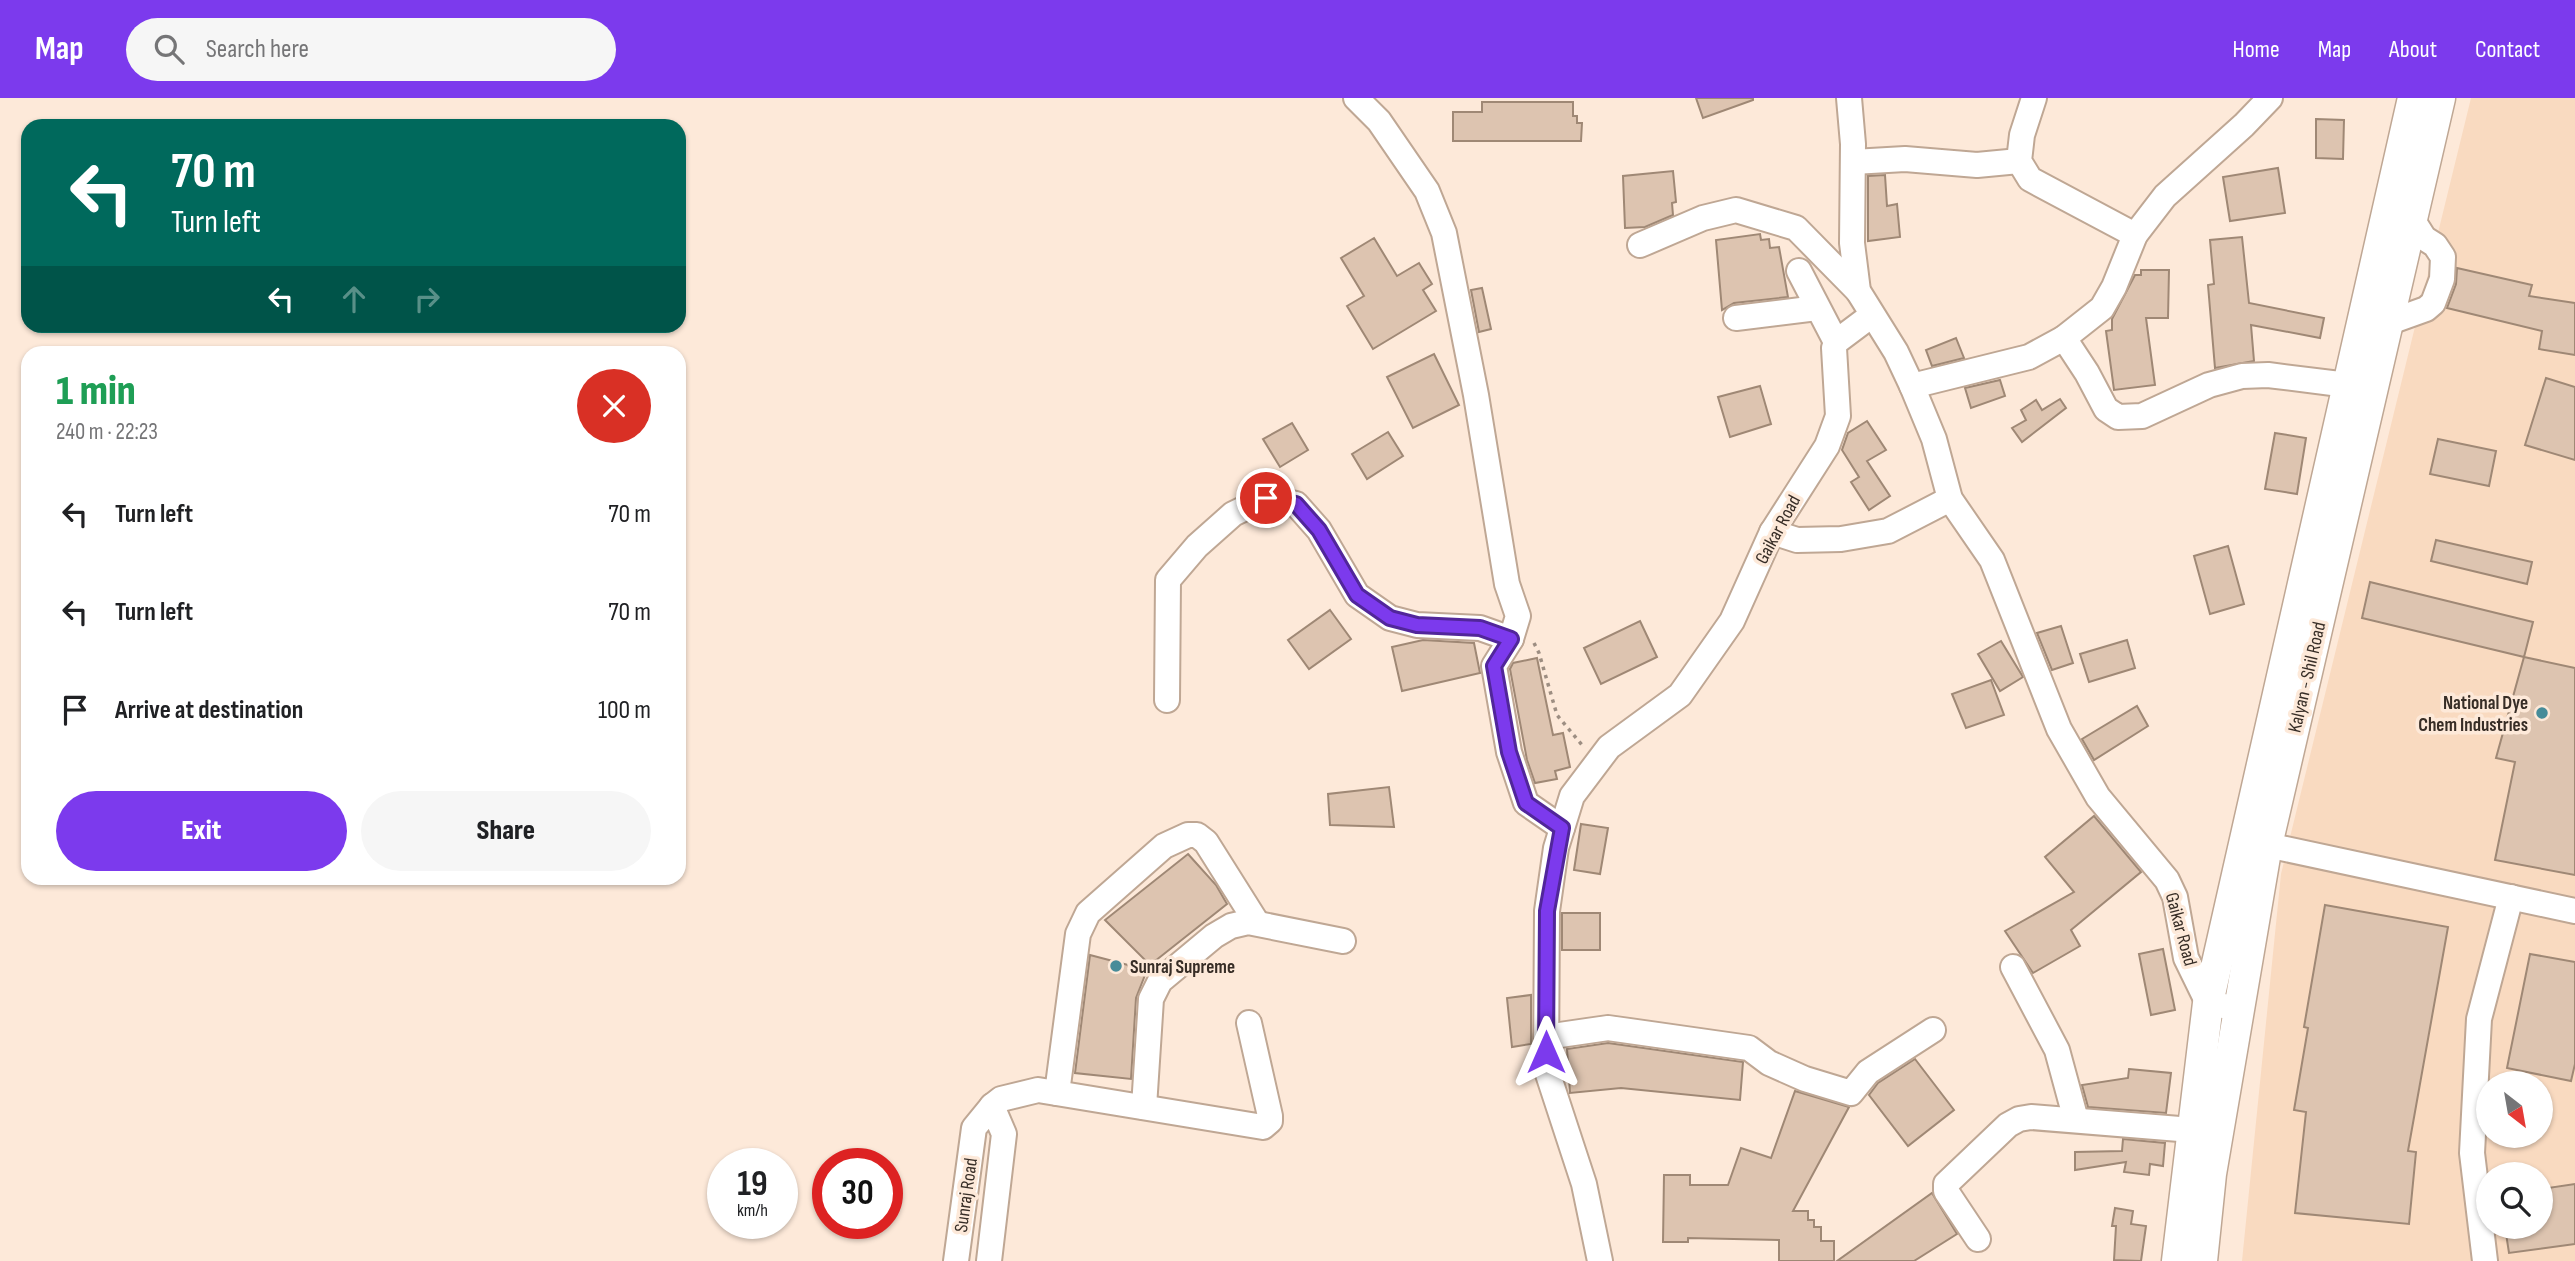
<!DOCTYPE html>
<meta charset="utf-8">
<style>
:root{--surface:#fff;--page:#f6f6f6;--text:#202124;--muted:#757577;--accent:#7c3aed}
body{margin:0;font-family:"Sofia Sans Condensed",sans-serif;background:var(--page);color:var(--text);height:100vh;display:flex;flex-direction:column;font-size:26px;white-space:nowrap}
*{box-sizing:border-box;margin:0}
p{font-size:23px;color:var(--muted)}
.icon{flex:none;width:38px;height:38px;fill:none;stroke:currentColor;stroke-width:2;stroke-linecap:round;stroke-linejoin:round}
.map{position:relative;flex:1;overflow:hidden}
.panel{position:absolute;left:21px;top:248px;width:665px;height:539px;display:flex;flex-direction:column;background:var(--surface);border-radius:21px;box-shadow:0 2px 5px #0004}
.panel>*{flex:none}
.top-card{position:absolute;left:21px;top:21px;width:665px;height:214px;border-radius:21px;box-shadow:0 2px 5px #0004;background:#00695c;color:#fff;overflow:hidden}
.needle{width:46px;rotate:149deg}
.buttons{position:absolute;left:2476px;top:973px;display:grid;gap:14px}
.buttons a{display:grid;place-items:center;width:77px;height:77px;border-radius:50%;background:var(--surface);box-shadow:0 2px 5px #0004;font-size:35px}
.speed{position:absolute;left:707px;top:1050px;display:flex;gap:14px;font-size:35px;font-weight:700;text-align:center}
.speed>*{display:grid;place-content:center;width:91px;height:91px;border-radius:50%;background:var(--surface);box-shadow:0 2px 5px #0004;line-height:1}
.speed small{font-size:18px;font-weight:400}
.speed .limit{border:10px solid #d22;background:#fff;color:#111}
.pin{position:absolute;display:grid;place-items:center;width:60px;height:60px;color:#fff;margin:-30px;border:4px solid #fff;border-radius:50%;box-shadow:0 2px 7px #0007}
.me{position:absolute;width:77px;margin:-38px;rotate:0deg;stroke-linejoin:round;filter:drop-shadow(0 0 5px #0008)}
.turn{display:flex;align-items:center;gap:24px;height:147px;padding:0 35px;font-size:32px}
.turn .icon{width:91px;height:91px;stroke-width:2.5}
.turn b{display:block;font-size:49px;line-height:60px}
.lanes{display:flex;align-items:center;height:66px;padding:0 35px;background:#0003;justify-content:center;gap:35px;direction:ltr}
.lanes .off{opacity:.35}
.round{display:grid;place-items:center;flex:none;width:74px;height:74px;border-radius:37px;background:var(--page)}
.headline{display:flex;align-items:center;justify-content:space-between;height:119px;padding:0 35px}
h1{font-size:42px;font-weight:800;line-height:52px;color:#1e9e55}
.button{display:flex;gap:14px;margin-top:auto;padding:14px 35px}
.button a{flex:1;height:80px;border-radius:42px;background:var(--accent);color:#fff;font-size:28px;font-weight:800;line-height:80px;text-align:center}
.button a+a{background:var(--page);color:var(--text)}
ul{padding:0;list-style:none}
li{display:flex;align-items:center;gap:21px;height:98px;padding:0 35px}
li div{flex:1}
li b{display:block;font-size:26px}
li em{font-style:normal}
header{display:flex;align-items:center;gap:42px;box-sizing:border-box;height:98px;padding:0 35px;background:var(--accent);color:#fff}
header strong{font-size:33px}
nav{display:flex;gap:38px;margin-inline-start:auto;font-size:24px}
.search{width:490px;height:63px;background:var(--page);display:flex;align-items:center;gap:18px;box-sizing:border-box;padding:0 24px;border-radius:38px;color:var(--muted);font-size:26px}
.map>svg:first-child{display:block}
.built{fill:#f9dac0;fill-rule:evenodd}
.building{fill:#ddc4b0;stroke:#9f8875;stroke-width:2}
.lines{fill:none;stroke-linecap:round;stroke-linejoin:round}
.minor-casing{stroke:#bfa794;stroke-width:28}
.major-casing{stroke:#bfa794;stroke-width:33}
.path{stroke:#9d8e82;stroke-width:3.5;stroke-dasharray:3.5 5;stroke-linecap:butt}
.minor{stroke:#fff;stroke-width:24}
.major{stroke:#fff;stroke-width:30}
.route-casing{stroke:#51269a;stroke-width:18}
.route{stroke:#7c3aed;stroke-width:12}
.poi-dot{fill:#478c99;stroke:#fde9d9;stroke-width:2.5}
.labels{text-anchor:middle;stroke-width:7;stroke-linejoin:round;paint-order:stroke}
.street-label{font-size:19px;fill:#372d26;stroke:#fde9d9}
.poi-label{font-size:19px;font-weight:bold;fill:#372d26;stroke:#fde9d9;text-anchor:end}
</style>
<header>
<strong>Map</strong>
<div class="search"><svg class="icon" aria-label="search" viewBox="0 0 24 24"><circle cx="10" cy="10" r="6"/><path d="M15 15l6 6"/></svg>Search here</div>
<nav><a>Home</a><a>Map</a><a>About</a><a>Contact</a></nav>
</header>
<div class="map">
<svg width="2575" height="1163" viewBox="0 0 2575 1163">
<rect width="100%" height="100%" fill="#fde9d9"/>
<path class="built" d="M2471 0H2575V1163H2242L2281 776ZM2488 985H2541V1038H2488ZM2488 1076H2541V1129H2488Z"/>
<g class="building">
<path d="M1696 0H1753V2L1703 20Z"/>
<path d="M1482 4H1573V18H1577V25H1582L1581 43H1453V14H1482Z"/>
<path d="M2316 21 2344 22 2343 61 2316 60Z"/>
<path d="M2278 70 2285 115 2230 123 2223 79Z"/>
<path d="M1673 73 1676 104 1672 105 1673 117 1645 129 1625 130 1623 78Z"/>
<path d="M1885 77 1887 108 1897 106 1900 139 1868 143V78Z"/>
<path d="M1760 136 1761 142 1769 141 1770 150 1779 149 1788 199 1734 205 1722 212 1716 142Z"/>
<path d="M2242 139 2249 205 2324 220 2320 240 2251 227 2254 263 2215 270 2208 187 2214 186 2210 142Z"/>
<path d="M1374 140 1397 178 1419 165 1432 186 1423 192 1436 213 1373 251 1347 208 1364 198 1341 160Z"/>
<path d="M2457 170 2532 187 2529 198 2575 205V257L2539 251 2542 233 2447 210 2456 186Z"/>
<path d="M2141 172H2169L2168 220H2146L2155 287 2114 292 2106 233 2112 232V221L2135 177H2141Z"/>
<path d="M1482 190 1491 231 1479 234 1471 192Z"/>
<path d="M1956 240 1964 260 1932 268 1926 252Z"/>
<path d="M1434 256 1459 307 1413 330 1387 279Z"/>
<path d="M2546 280 2575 289V362L2525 347Z"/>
<path d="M2000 282 2005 298 1971 310 1965 290Z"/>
<path d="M1760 288 1771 326 1730 339 1718 299Z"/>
<path d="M2060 301 2066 310 2022 344 2012 330 2026 322 2021 312 2036 302 2042 312Z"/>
<path d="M1867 323 1886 352 1867 363 1890 398 1869 412 1851 384 1859 379 1842 352 1848 335Z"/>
<path d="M1292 325 1308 352 1280 369 1263 341Z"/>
<path d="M1388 334 1403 358 1367 381 1352 356Z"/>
<path d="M2275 335 2306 340 2297 396 2265 391Z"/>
<path d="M2438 341 2496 353 2489 388 2430 376Z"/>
<path d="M2436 442 2532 464 2527 486 2431 463Z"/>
<path d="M2228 448 2244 506 2210 516 2194 458Z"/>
<path d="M2370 484 2533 524 2524 559 2362 520Z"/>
<path d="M1330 512 1351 541 1309 571 1288 542Z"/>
<path d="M1640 523 1657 559 1601 586 1584 550Z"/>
<path d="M2061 528 2073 565 2052 572 2037 535Z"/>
<path d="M1423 542 1474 545 1480 575 1402 593 1392 549Z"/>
<path d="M2127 542 2135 570 2089 584 2080 556Z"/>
<path d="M2001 543 2023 579 2000 593 1978 556Z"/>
<path d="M2524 559 2575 570V777L2495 762 2515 664 2496 660Z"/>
<path d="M1537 560 1553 637 1563 635 1570 669 1555 673 1557 681 1535 685 1527 662 1510 571 1513 565Z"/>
<path d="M1991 582 2004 617 1966 630 1952 596Z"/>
<path d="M2137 608 2148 628 2094 662 2082 641Z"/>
<path d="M1389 689 1394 729 1330 727 1328 696Z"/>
<path d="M2094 718 2141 774 2071 832 2080 848 2033 875 2005 833 2074 794 2045 759Z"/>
<path d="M1581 726 1608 730 1600 776 1574 772Z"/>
<path d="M1188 756 1216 787 1227 806 1150 867 1105 822Z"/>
<path d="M2325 807 2448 829 2408 1053 2416 1054 2409 1126 2295 1115 2306 1014 2294 1012 2308 930 2304 929Z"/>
<rect x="1562" y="815" width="38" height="37"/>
<path d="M2163 851 2175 912 2151 917 2139 856Z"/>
<path d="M2530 856 2575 864V966L2571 983 2507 970Z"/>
<path d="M1090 857 1147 872 1136 900 1131 981 1075 975Z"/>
<path d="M1531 897V946L1512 949 1507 900Z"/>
<path d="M1608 945 1743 964 1740 1002 1621 990 1570 995 1567 951Z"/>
<path d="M1915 961 1954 1012 1908 1048 1869 997 1878 985Z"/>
<path d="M2129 971 2171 975 2166 1015 2088 1009 2082 987 2128 980Z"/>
<path d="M1795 993 1849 1009 1793 1113H1808V1122H1814V1129H1821V1143H1834V1163H1779V1142L1688 1140V1144H1663L1664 1077H1690V1087H1728L1741 1050 1771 1060Z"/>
<path d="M2123 1041 2165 1045 2163 1068 2150 1066 2149 1077 2124 1074 2126 1064 2075 1072V1054L2122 1053Z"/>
<path d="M2575 1086V1146L2509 1155 2505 1129H2541V1091Z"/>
<path d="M1932 1095 1957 1136 1914 1163H1837Z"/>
<path d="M2115 1110 2133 1113 2131 1126 2146 1128 2141 1163 2114 1162 2116 1128H2112Z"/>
</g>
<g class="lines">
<g class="minor-casing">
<g id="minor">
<path d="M1356 0 1379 23 1427 93 1444 135 1476 297 1507 486 1518 518 1511 541 1494 568 1509 654 1526 705 1562 730"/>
<path d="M1849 0 1853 46 1852 145 1858 193 1896 254 1912 288 1934 341 1950 401 1992 462 2059 631 2098 699 2167 782 2175 799 2186 860 2208 905 2239 911"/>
<path d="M2034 0 2022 37 2019 63 2030 81 2135 137"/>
<path d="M2270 0 2244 27 2165 98 2135 137 2114 189 2102 210 2064 240 2087 275 2106 311 2118 319 2142 318 2209 287 2242 278 2268 277 2348 287"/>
<path d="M1853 64 1905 61 1977 67 2019 63"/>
<path d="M1640 147 1703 120 1736 112 1796 130 1858 193"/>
<path d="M1799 173 1836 244"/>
<path d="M1736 220 1817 210"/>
<path d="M2387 225 2426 211 2433 205 2442 181 2443 159 2435 147 2424 140 2412 121"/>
<path d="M1912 288 2029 259 2064 240"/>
<path d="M1772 434 1797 442 1841 441 1888 433 1950 401"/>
<path d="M1167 602 1168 482 1197 448 1233 416 1266 400 1296 406 1319 432 1357 497 1390 520 1417 527 1480 530 1511 541"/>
<path d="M2267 747 2575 813"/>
<path d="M2013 869 2057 952 2076 1022"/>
<path d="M1546 939 1608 930 1749 950 1769 965 1805 981 1851 995 1868 974 1933 932"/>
<path d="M1057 995 1078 836 1088 815 1164 748 1188 737H1197L1206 744 1257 825"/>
<path d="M992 1008 1001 1001 1038 992 1263 1029 1270 1023V1018L1249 925"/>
<path d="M1144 1009 1151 901 1160 883 1214 838 1231 828 1248 824 1343 843"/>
<path d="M1978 1141 1946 1093V1086L2008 1027 2019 1021 2031 1019 2192 1032"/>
<path d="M956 1163 974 1030 992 1008 1004 1036 989 1163"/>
<path d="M1600 1163 1584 1086 1546 970 1547 813 1556 750 1572 698 1609 649 1680 597 1732 523 1772 434 1827 348 1838 318 1834 250 1836 244 1872 217"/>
<path d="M2485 1163 2472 1055 2479 921 2511 799"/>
</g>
</g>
<g class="major-casing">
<g id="major">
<path d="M2177 1163 2208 905 2413 0"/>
<path d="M2202 1163 2211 1076 2267 747 2440 0"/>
</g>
</g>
<path class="path" d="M1534 545 1539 555 1557 617 1582 647"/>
<use href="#minor" class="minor"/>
<use href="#major" class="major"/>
</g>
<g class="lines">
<g class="route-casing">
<path id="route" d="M1266 400 1296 406 1319 432 1357 497 1390 520 1417 527 1480 530 1511 541 1494 568 1509 654 1526 705 1562 730 1547 813 1546 954"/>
</g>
<use href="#route" class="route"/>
</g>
<g class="poi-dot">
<circle cx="2542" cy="615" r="7"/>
<circle cx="1116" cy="868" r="7"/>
</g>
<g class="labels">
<g class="street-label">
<text transform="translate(1777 431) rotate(-62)" y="7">Gaikar Road</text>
<text transform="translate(2306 579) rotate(-77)" y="7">Kalyan - Shil Road</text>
<text transform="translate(2182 831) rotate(75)" y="7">Gaikar Road</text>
<text transform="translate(965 1097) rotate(-82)" y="7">Sunraj Road</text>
</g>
<g class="poi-label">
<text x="2528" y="611">National Dye<tspan x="2528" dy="22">Chem Industries</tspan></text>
<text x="1130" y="875" text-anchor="start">Sunraj Supreme</text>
</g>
</g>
</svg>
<div class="buttons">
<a><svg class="needle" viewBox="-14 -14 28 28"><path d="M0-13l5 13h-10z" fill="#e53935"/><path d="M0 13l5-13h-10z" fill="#757577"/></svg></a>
<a><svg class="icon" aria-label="search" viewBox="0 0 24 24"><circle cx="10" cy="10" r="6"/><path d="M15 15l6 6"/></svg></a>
</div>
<div class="speed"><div>19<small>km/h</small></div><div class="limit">30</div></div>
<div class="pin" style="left:1266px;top:400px;background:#d93025"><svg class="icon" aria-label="arrive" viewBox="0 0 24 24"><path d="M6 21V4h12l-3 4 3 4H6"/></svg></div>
<svg class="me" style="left:1546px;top:954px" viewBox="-20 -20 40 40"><path d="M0-17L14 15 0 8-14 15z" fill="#7c3aed" stroke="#fff" stroke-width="4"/></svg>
<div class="top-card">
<div class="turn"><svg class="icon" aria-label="left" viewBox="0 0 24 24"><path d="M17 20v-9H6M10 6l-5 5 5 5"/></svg><div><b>70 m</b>Turn left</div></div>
<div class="lanes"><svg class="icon" aria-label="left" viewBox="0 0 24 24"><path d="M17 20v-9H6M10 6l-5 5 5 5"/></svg><svg class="icon off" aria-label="ahead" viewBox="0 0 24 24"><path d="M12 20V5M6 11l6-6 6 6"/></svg><svg class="icon off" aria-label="right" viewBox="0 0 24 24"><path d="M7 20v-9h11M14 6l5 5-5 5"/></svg></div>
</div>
<section class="panel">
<div class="headline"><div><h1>1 min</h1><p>240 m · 22:23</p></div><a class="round" style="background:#d93025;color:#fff"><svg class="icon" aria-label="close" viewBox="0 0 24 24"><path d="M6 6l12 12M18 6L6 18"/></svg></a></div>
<ul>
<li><svg class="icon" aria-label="left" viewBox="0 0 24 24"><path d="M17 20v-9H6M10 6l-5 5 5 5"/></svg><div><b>Turn left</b></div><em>70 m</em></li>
<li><svg class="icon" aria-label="left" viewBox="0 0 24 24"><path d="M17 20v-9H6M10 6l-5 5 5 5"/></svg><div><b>Turn left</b></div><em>70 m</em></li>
<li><svg class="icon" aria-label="arrive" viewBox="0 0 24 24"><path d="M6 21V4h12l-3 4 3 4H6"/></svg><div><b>Arrive at destination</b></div><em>100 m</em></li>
</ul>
<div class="button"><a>Exit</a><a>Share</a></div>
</section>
</div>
